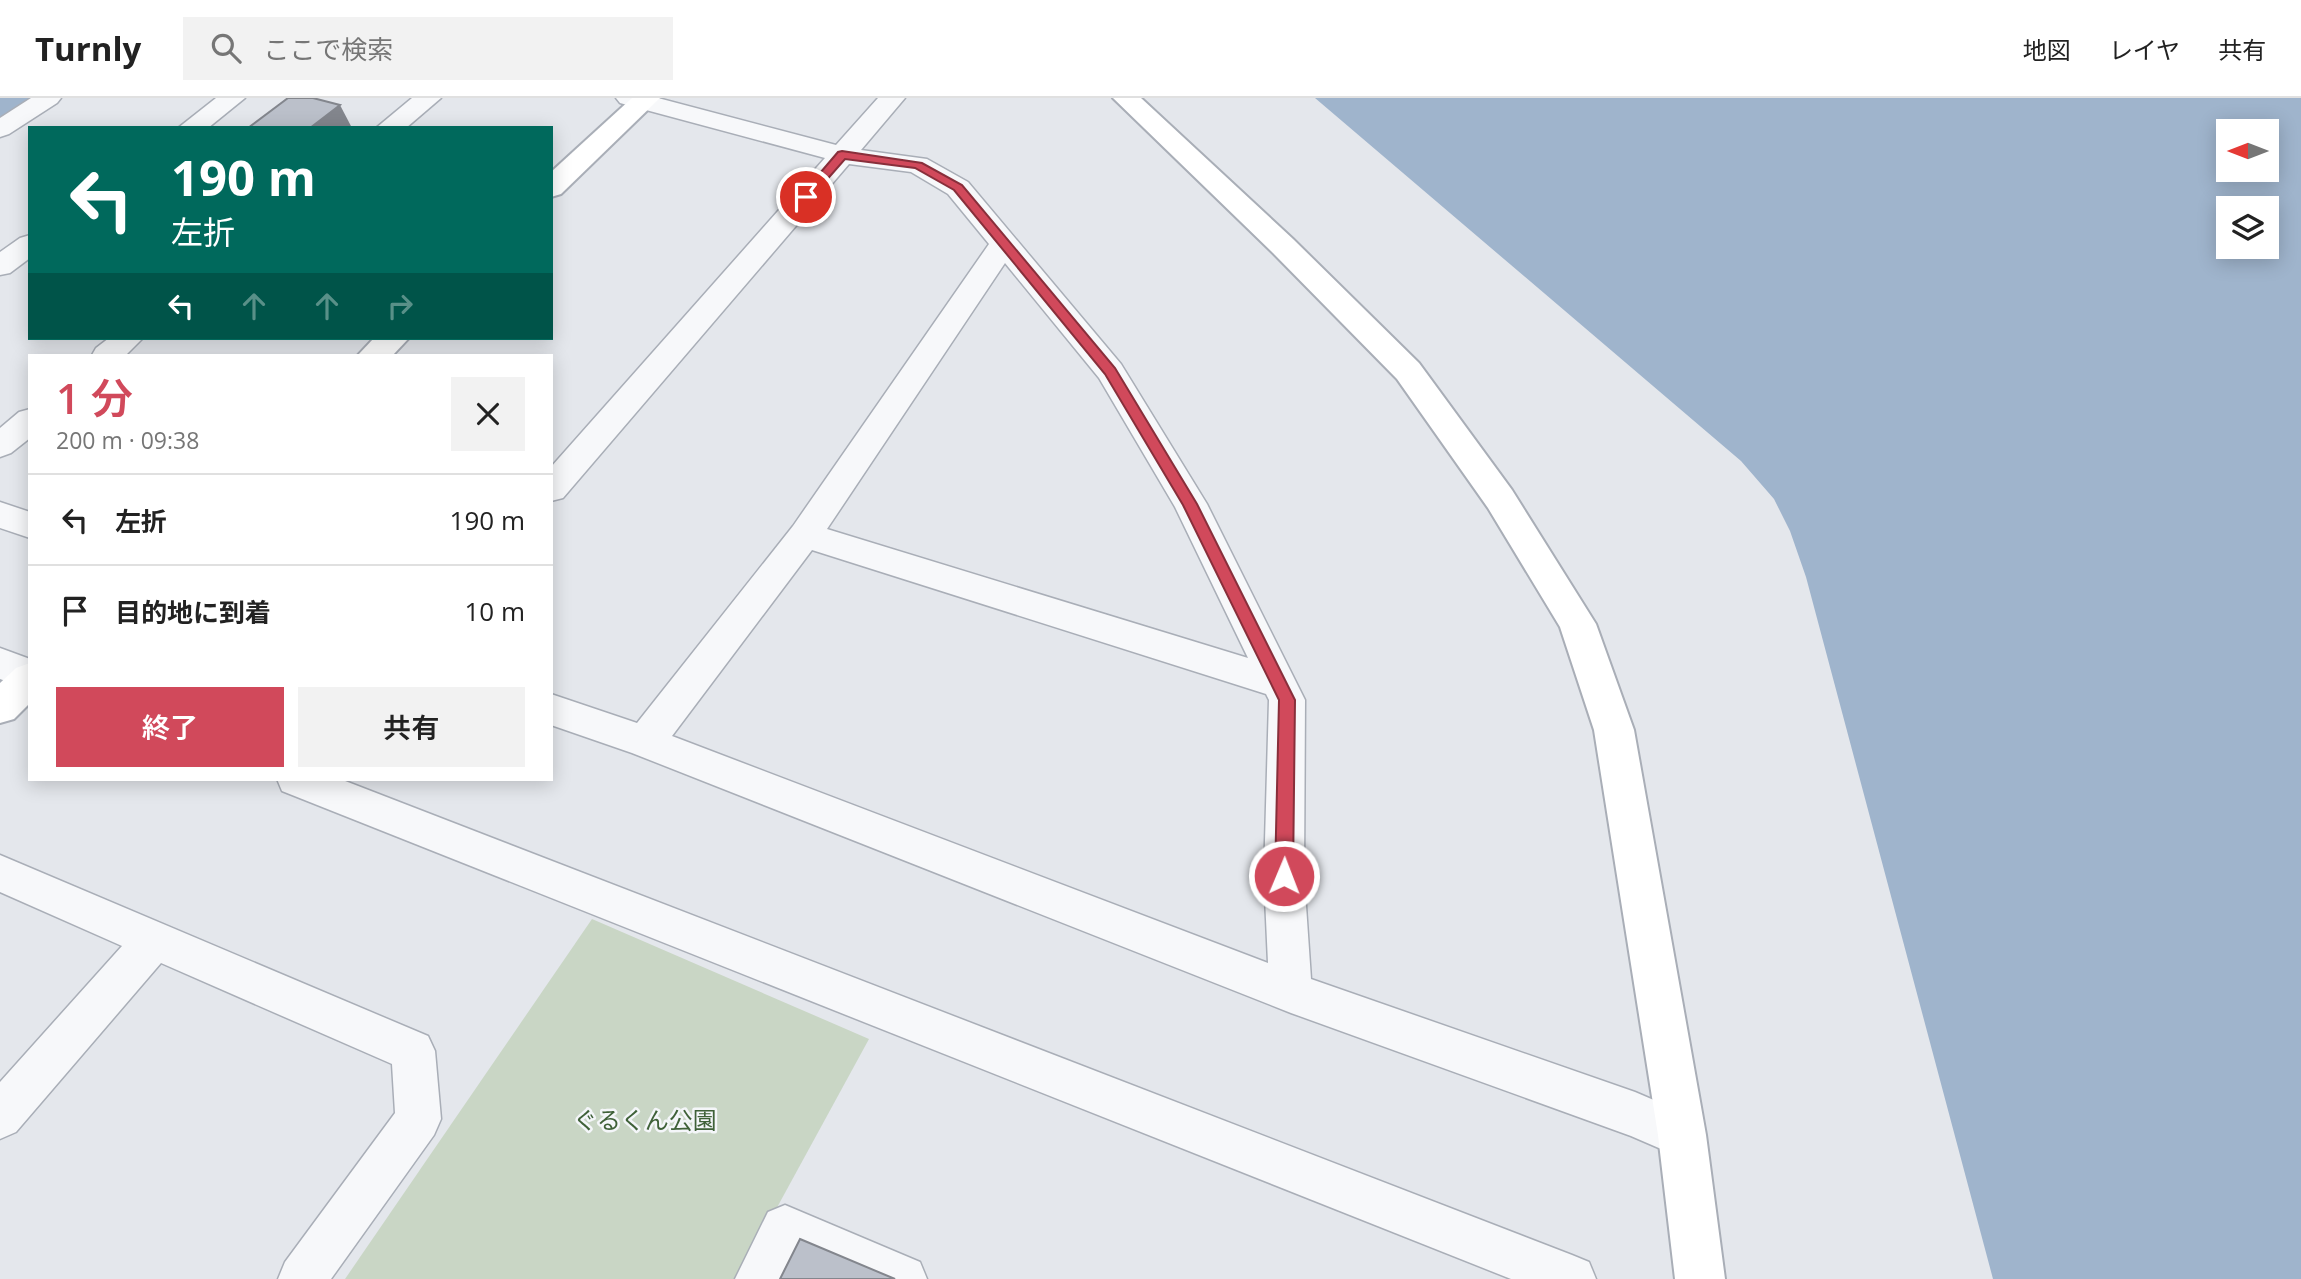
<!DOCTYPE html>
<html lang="ja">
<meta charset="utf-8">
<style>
:root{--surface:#fff;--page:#f2f2f2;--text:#222;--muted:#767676;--line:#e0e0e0;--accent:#d1495b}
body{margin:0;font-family:"Open Sans","Noto Sans JP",sans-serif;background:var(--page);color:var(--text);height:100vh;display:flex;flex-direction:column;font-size:26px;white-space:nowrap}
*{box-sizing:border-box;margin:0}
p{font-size:23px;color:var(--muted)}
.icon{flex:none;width:38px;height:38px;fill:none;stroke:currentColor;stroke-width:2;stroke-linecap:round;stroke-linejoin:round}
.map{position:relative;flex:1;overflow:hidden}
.sheet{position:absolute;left:28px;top:256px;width:525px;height:427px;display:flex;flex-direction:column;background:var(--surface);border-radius:0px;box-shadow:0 4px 18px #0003}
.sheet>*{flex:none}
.guide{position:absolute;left:28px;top:28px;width:525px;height:214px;border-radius:0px;box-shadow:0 4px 18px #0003;background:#00695c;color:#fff;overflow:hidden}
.needle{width:46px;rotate:270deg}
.controls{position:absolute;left:2216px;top:21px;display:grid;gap:14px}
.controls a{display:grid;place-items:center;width:63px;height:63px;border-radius:0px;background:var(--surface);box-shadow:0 4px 18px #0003;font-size:35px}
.pin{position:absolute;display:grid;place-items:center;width:60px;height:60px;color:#fff;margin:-30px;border:4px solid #fff;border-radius:50%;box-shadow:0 2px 7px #0007}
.me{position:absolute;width:77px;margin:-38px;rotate:1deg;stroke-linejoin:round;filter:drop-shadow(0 0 5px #0008)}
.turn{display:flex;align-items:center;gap:24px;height:147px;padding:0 28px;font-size:32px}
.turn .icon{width:91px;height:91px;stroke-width:2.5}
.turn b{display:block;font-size:49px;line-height:60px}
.lanes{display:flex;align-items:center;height:66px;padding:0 28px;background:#0003;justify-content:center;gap:35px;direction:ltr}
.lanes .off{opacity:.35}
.round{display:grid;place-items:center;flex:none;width:74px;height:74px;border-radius:0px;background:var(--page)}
.summary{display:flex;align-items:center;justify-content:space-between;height:119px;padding:0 28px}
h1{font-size:42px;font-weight:600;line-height:52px;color:var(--accent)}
.cta{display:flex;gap:14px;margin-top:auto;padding:14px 28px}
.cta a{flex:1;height:80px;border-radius:0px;background:var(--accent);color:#fff;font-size:28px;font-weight:600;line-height:80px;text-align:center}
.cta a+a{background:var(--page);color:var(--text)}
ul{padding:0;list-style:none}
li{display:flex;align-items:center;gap:21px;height:91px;padding:0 28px;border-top:2px solid var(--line)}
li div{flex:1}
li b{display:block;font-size:26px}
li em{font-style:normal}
header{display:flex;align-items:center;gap:42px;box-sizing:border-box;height:98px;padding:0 35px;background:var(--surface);border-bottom:2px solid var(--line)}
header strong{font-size:33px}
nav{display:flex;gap:38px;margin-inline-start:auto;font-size:24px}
.search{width:490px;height:63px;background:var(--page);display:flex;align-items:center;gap:18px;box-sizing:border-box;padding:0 24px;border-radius:0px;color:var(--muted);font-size:26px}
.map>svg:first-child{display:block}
.green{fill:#c9d6c5}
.water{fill:#9fb4cc;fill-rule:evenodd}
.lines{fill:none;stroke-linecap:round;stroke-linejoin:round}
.canal{fill:#9fb4cc;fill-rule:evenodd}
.street-casing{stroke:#a9aeb7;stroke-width:3}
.secondary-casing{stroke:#a9aeb7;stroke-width:4}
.street{fill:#f7f8fa;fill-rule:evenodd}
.secondary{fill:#fff;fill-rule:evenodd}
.shaded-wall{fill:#83868d}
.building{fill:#bbc0ca;stroke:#83868d;stroke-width:2}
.route{fill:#d1495b;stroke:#882f3b;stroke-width:2}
.labels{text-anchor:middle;stroke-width:5;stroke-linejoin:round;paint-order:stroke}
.near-park-label{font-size:24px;fill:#3f6138;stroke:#f4f6f9}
</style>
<header>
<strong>Turnly</strong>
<div class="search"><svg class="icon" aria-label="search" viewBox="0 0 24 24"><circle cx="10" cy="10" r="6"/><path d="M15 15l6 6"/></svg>ここで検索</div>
<nav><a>地図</a><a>レイヤ</a><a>共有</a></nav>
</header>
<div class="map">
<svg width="2301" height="1181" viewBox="0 0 2301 1181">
<rect width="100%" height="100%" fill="#e4e7ec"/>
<path class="green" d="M592 821 869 941 738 1181H345Z"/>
<path class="water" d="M1315 0H2301V1181H1993L1806 479 1790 433 1774 401 1741 363ZM2228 33H2266V72H2228ZM2228 110H2266V149H2228Z"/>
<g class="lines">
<path class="canal" d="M0 0H31C24 11 13 17 0 20Z"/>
<g class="street-casing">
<g id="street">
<path d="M31 0H61L57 5 9 36 0 39V20Z"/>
<path d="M216 0H245L208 30H178Z"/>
<path d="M412 0H441L406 30H376Z"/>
<path d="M616 0H658L836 47 878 0H905L861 52 927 61 968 84 1121 266 1207 406 1305 602 1304 778 1311 881 1635 994 1698 1021 1705 1037 1698 1053 1682 1060 1631 1038 1291 915 632 655 551 627V596L637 625 793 428 989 146 948 96 911 74 849 66 563 400 551 403V369L825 60 620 5ZM1005 165 1099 280 1175 409 1248 560 827 431ZM812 452 1266 596 1269 602 1264 778 1268 865 672 638Z"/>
<path d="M30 137V160L10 175 0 177V154L20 140Z"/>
<path d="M109 240H143L126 257H92L96 250Z"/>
<path d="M30 311V340L11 355 0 359V330L19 314Z"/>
<path d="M0 404 30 414V440L0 430Z"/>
<path d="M0 550 30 561V592L0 581Z"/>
<path d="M277 681H340L1572 1157 1589 1164 1596 1181H1511L282 693Z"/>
<path d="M0 757 428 938 435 953 441 1021 434 1037 331 1181H278L285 1164 395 1015 392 966 161 865 16 1034 0 1041V984L122 848 0 794Z"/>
<path d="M785 1107 920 1164 927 1181H846L796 1159 785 1181H735L768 1114Z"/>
</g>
</g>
<g class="secondary-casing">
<g id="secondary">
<path d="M632 0H660L561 96 551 99V74Z"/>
<path d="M1113 0H1141L1293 141 1419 265 1512 392 1596 526 1634 632 1706 1037 1725 1181H1675L1658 1037 1594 632 1560 529 1488 410 1397 281 1273 155Z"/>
<path d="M374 240H409L393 257H358Z"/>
<path d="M30 565V605L14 621 0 625V585L16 570Z"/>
</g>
</g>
<use href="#street" class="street"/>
<use href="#secondary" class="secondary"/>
</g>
<path class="shaded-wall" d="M340 7 352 30H310Z"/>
<g class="building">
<path d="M288 0H313L340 7 310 30H248Z"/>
<path d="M800 1141 895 1181H780Z"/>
</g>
<path class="route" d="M842 53 922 65 962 87 1115 270 1197 406 1295 602 1293 778 1290 784 1284 786 1278 784 1275 778 1279 602 1183 407 1105 276 954 92 915 70 845 61 810 101H802V96L838 54Z"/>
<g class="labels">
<g class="near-park-label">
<text x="645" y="1031">ぐるくん公園</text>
</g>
</g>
</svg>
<div class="controls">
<a><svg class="needle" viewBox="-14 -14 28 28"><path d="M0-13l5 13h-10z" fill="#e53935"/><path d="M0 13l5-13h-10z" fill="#767676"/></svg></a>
<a><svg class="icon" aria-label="layers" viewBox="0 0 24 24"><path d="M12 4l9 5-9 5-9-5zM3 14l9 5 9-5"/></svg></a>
</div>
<div class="pin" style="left:806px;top:99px;background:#d93025"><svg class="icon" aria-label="arrive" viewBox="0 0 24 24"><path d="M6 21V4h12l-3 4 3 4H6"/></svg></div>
<svg class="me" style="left:1284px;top:778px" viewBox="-20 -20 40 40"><circle r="17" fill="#d1495b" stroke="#fff" stroke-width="3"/><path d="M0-11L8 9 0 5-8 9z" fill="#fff"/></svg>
<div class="guide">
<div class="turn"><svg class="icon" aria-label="left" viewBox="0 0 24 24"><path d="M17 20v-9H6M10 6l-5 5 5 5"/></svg><div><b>190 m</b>左折</div></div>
<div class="lanes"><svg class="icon" aria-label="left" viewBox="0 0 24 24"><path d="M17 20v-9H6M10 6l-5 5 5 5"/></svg><svg class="icon off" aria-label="ahead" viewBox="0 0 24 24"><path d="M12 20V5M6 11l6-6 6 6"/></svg><svg class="icon off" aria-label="ahead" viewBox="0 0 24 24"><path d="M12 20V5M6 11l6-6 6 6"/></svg><svg class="icon off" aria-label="right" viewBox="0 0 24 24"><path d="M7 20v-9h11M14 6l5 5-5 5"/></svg></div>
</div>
<section class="sheet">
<div class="summary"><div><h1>1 分</h1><p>200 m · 09:38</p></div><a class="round"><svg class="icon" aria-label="close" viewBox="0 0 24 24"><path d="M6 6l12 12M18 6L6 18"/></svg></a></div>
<ul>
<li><svg class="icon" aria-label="left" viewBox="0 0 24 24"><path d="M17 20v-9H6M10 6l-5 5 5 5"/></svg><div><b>左折</b></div><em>190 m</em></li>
<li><svg class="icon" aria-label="arrive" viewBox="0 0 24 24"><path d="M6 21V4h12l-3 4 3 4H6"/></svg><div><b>目的地に到着</b></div><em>10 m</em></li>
</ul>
<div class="cta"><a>終了</a><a>共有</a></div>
</section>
</div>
